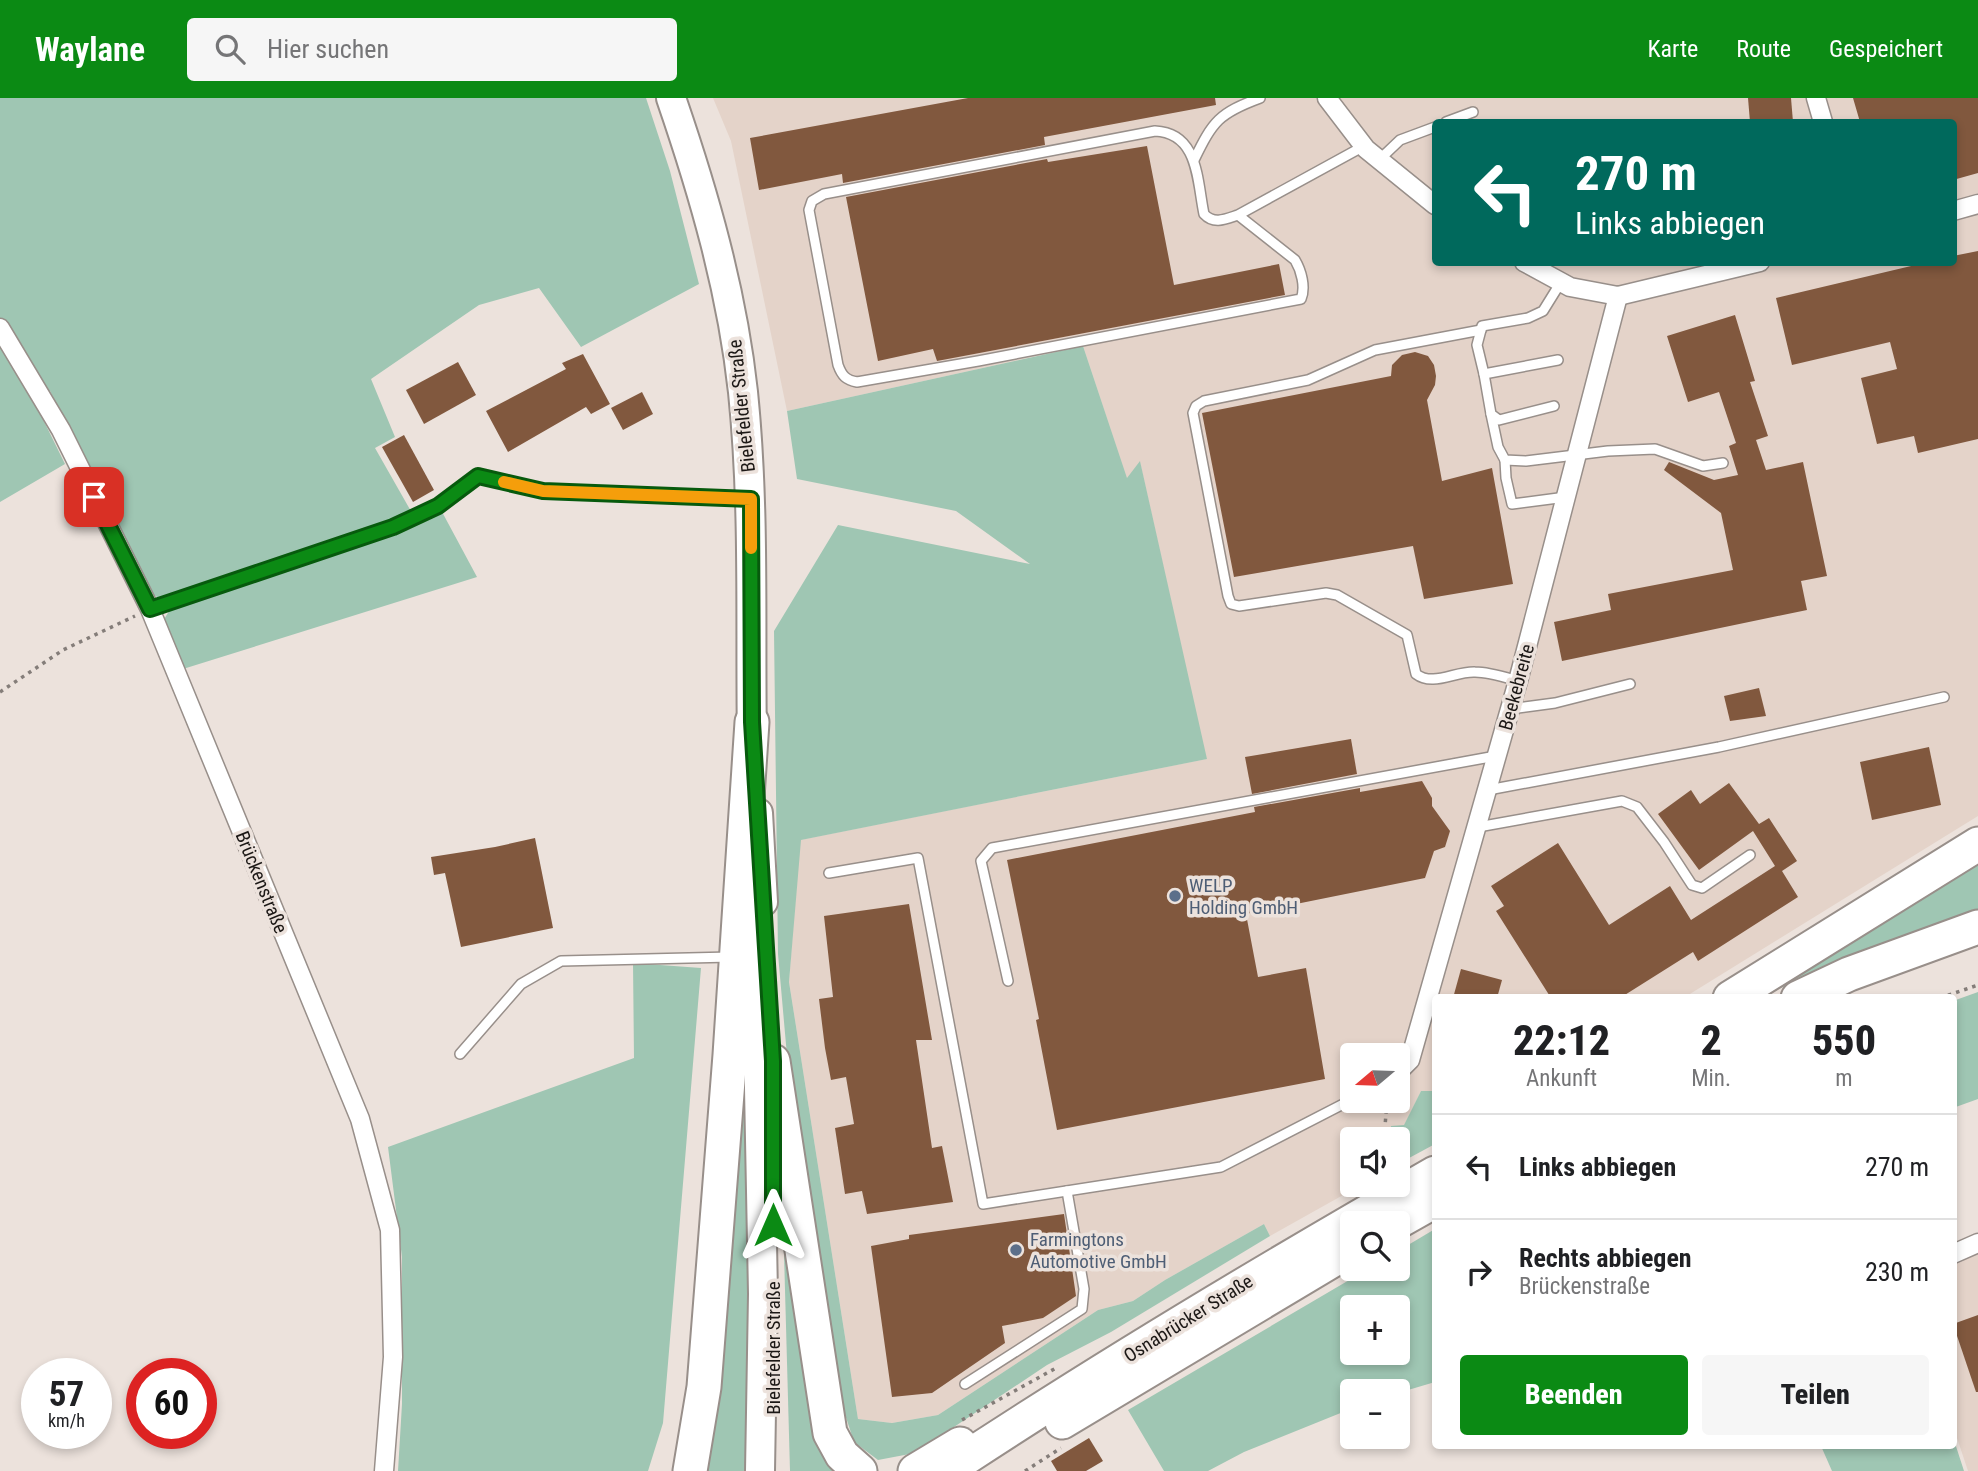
<!DOCTYPE html>
<html lang="de">
<meta charset="utf-8">
<style>
:root{--surface:#fff;--page:#f6f6f6;--text:#202124;--muted:#757577;--line:#e0e0e0;--accent:#0b8a14}
body{margin:0;font-family:"Roboto Condensed",sans-serif;background:var(--page);color:var(--text);height:100vh;display:flex;flex-direction:column;font-size:26px;white-space:nowrap}
*{box-sizing:border-box;margin:0}
p{font-size:23px;color:var(--muted)}
.icon{flex:none;width:38px;height:38px;fill:none;stroke:currentColor;stroke-width:2;stroke-linecap:round;stroke-linejoin:round}
.map{position:relative;flex:1;overflow:hidden}
.side{position:absolute;left:1432px;top:896px;width:525px;height:455px;display:flex;flex-direction:column;background:var(--surface);border-radius:7px;box-shadow:0 4px 10px #0003}
.side>*{flex:none}
.top-card{position:absolute;left:1432px;top:21px;width:525px;height:147px;border-radius:7px;box-shadow:0 4px 10px #0003;background:#00695c;color:#fff;overflow:hidden}
.needle{width:46px;rotate:251deg}
.controls{position:absolute;left:1340px;top:945px;display:grid;gap:14px}
.controls a{display:grid;place-items:center;width:70px;height:70px;border-radius:7px;background:var(--surface);box-shadow:0 4px 10px #0003;font-size:35px}
.speed{position:absolute;left:21px;top:1260px;display:flex;gap:14px;font-size:35px;font-weight:700;text-align:center}
.speed>*{display:grid;place-content:center;width:91px;height:91px;border-radius:50%;background:var(--surface);box-shadow:0 4px 10px #0003;line-height:1}
.speed small{font-size:18px;font-weight:400}
.speed .limit{border:10px solid #d22;background:#fff;color:#111}
.pin{position:absolute;display:grid;place-items:center;width:60px;height:60px;color:#fff;margin:-30px;border-radius:14px;box-shadow:0 4px 10px #0006}
.me{position:absolute;width:77px;margin:-38px;rotate:0deg;stroke-linejoin:round;filter:drop-shadow(0 0 5px #0008)}
.turn{display:flex;align-items:center;gap:24px;height:147px;padding:0 28px;font-size:32px}
.turn .icon{width:91px;height:91px;stroke-width:2.5}
.turn b{display:block;font-size:49px;line-height:60px}
.eta{display:flex;justify-content:space-evenly;align-items:center;height:119px;text-align:center}
.eta b{font-size:42px;font-weight:800;line-height:49px}
.cta{display:flex;gap:14px;margin-top:auto;padding:14px 28px}
.cta a{flex:1;height:80px;border-radius:7px;background:var(--accent);color:#fff;font-size:28px;font-weight:800;line-height:80px;text-align:center}
.cta a+a{background:var(--page);color:var(--text)}
ul{padding:0;list-style:none}
li{display:flex;align-items:center;gap:21px;height:105px;padding:0 28px;border-top:2px solid var(--line)}
li div{flex:1}
li b{display:block;font-size:26px}
li em{font-style:normal}
header{display:flex;align-items:center;gap:42px;box-sizing:border-box;height:98px;padding:0 35px;background:var(--accent);color:#fff}
header strong{font-size:33px}
nav{display:flex;gap:38px;margin-inline-start:auto;font-size:24px}
.search{width:490px;height:63px;background:var(--page);display:flex;align-items:center;gap:18px;box-sizing:border-box;padding:0 24px;border-radius:7px;color:var(--muted);font-size:26px}
.map>svg:first-child{display:block}
.built{fill:#e4d3c9;fill-rule:evenodd}
.green{fill:#9fc6b3;fill-rule:evenodd}
.building{fill:#81583e}
.lines{fill:none;stroke-linecap:round;stroke-linejoin:round}
.lane-casing{stroke:#988f8a;stroke-width:12}
.street-casing{stroke:#988f8a;stroke-width:21}
.primary-casing{stroke:#988f8a;stroke-width:32}
.highway-casing{stroke:#988f8a;stroke-width:37}
.path{stroke:#847d79;stroke-width:3.5;stroke-dasharray:3.5 5;stroke-linecap:butt}
.lane{stroke:#fff;stroke-width:9}
.street{stroke:#fff;stroke-width:18}
.primary{stroke:#fff;stroke-width:28}
.highway{stroke:#fff;stroke-width:33}
.route-casing{stroke:#075a0d;stroke-width:18}
.route{stroke:#0b8a14;stroke-width:12}
.slow{stroke:#f59e0b;stroke-width:12}
.service-dot{fill:#5c6f8a;stroke:#ece2dc;stroke-width:2.5}
.labels{text-anchor:middle;stroke-width:7;stroke-linejoin:round;paint-order:stroke}
.street-label{font-size:19px;fill:#1c1816;stroke:#ece2dc}
.service-label{font-size:19px;fill:#4e5e75;stroke:#ece2dc;text-anchor:start}
</style>
<header>
<strong>Waylane</strong>
<div class="search"><svg class="icon" aria-label="search" viewBox="0 0 24 24"><circle cx="10" cy="10" r="6"/><path d="M15 15l6 6"/></svg>Hier suchen</div>
<nav><a>Karte</a><a>Route</a><a>Gespeichert</a></nav>
</header>
<div class="map">
<svg width="1978" height="1373" viewBox="0 0 1978 1373">
<rect width="100%" height="100%" fill="#ece2dc"/>
<g class="built">
<path d="M713 0H1978V718L1685 899 1435 900V993H1421L1404 1028H1391L1390 1041H1353V1087H1361L1270 1138 1264 1126 1165 1182 1133 1203 1098 1212 938 1317 892 1325 858 1321 789 884 800 742 1206 661 1140 364 1127 381 1083 248 787 313 731 43ZM1435 24H1953V164H1435ZM1353 957H1398V1003H1353Z"/>
<path d="M1953 1143 1978 1145V1373H1968L1953 1328Z"/>
</g>
<g class="green">
<path d="M0 0H646L670 73 699 186 581 249 539 190 479 207 371 281 395 339 375 350 412 415 160 501 148 493 50 293 34 303 65 366 0 404Z"/>
<path d="M1083 248 1127 380 1140 363 1207 661 801 742 789 884 858 1321 892 1325 938 1317 1098 1212 1133 1203 1165 1182 1264 1126 1270 1138 1111 1234 1047 1267 915 1355 878 1362 854 1344 841 1304 788 969 778 856 774 533 838 427 1030 466 956 413 797 381 787 313Z"/>
<path d="M441 412 477 479 183 571 163 523 171 510 403 430Z"/>
<path d="M1978 760V813L1956 819 1758 899Z"/>
<path d="M633 865 701 870 663 1325 648 1373H398L402 1306V1159L388 1049 634 960Z"/>
<path d="M1978 894V1001L1953 1010V903Z"/>
<path d="M736 986H748L750 1373H702Z"/>
<path d="M1421 993H1435V1046L1398 1066V1041H1390L1391 1028 1404 1027Z"/>
<path d="M782 1083 845 1373H790Z"/>
<path d="M1435 1131V1284L1398 1295V1293H1353V1310L1244 1354 1208 1373H1164L1128 1312 1368 1171H1398V1153ZM1353 1209H1398V1255H1353Z"/>
<path d="M1953 1339 1964 1373H1832L1821 1348H1953Z"/>
</g>
<g class="building">
<path d="M968 0H1215L1216 7 1044 39 1045 47 843 85 842 76 759 92 750 40Z"/>
<path d="M1748 0H1791L1793 24H1750Z"/>
<path d="M1853 0H1978V75L1953 82V24H1860Z"/>
<path d="M1147 48 1174 187 1279 166 1285 197 937 263 933 251 878 263 846 99 1047 61 1048 64Z"/>
<path d="M1978 153V341L1918 355 1914 338 1877 346 1861 280 1897 271 1890 244 1792 267 1776 200 1928 164H1953V158Z"/>
<path d="M1735 217 1755 283 1750 284 1768 338 1756 342 1766 372 1803 364 1827 478 1801 483 1807 512 1562 563 1554 524 1611 512 1608 496 1733 472 1721 415 1664 372 1669 364 1714 382 1738 377 1729 348 1736 345 1719 294 1688 304 1667 238Z"/>
<path d="M1415 254 1428 258 1434 267 1436 278 1435 287 1427 302 1442 383 1492 370 1513 486 1424 501 1413 448 1234 479 1202 315 1391 278 1392 267 1402 257Z"/>
<path d="M583 256 610 306 591 316 586 309 508 354 486 313 566 271 562 265Z"/>
<path d="M458 264 476 297 424 326 406 292Z"/>
<path d="M642 294 653 316 623 332 611 310Z"/>
<path d="M404 337 434 392 413 404 382 349Z"/>
<path d="M1759 590 1766 618 1730 623 1724 598Z"/>
<path d="M1351 641 1357 676 1252 696 1245 659Z"/>
<path d="M1929 649 1941 707 1872 722 1860 664Z"/>
<path d="M1422 683 1432 700V708L1450 733 1445 749 1434 753 1425 780 1246 816 1258 879 1306 870 1325 981 1057 1032 1036 922 1039 921 1007 762 1255 714 1254 709 1360 690V694Z"/>
<path d="M1729 685 1759 726 1769 720 1797 763 1782 773 1798 799 1698 863 1693 854 1620 900H1551L1496 813 1504 808 1491 788 1558 745 1609 827 1670 788 1691 822 1775 768 1753 733 1699 772 1658 716 1691 692 1700 706Z"/>
<path d="M535 740 553 830 461 849 445 775 434 777 431 759 495 749Z"/>
<path d="M909 806 932 942H916L932 1050 942 1048 953 1104 867 1116 862 1093 845 1096 835 1030 854 1026 846 979 831 982 825 950 819 901 833 899 824 818Z"/>
<path d="M1461 871 1502 882 1497 900H1453Z"/>
<path d="M1064 1116 1076 1198 1043 1220 1002 1228 1005 1245 932 1295 892 1299 871 1148 909 1141V1137Z"/>
<path d="M1978 1217V1294H1976L1953 1226Z"/>
<path d="M1089 1340 1103 1363 1086 1373H1057L1051 1363Z"/>
</g>
<g class="lines">
<g class="lane-casing">
<g id="lane">
<path d="M1446 24 1473 14"/>
<path d="M1194 62C1213 23 1219 15 1260 0"/>
<path d="M1379 62 1400 42 1435 29"/>
<path d="M1238 117 1295 162C1301 172 1306 189 1301 201L978 263 857 284C846 282 842 278 838 267L809 112 812 103 824 96 1155 33C1199 35 1197 83 1204 116 1214 127 1226 121 1238 117L1364 48"/>
<path d="M1481 232 1375 252 1308 282 1204 303 1196 308 1193 315 1228 498 1231 506 1239 508 1326 495 1337 497 1407 537 1416 576C1433 589 1455 573 1475 574 1489 574 1504 579 1518 583"/>
<path d="M1558 262 1484 276 1477 247 1482 228 1528 220 1543 213 1561 184"/>
<path d="M1484 276 1491 316 1499 322 1554 308"/>
<path d="M1491 316 1498 349 1505 362 1526 363 1608 353 1655 351 1703 368 1723 365"/>
<path d="M1505 362 1506 380 1512 406 1566 399"/>
<path d="M150 511 393 429 438 408 478 378 543 393 745 401"/>
<path d="M1510 611 1555 605 1630 586"/>
<path d="M1488 692 1719 649 1944 599"/>
<path d="M1478 729 1622 703 1637 709 1664 744 1692 787 1702 790 1750 757"/>
<path d="M829 775 918 760 983 1106 1221 1069 1353 1001"/>
<path d="M1008 883 981 763 992 750 1496 658"/>
<path d="M460 956 521 886 561 863 731 859"/>
<path d="M965 1286 1082 1211 1084 1191 1067 1093"/>
</g>
</g>
<g class="street-casing">
<g id="street">
<path d="M1327 0 1366 51 1435 107"/>
<path d="M1816 0 1823 24"/>
<path d="M1953 113 1978 106"/>
<path d="M1524 164 1570 189 1618 198 1760 164"/>
<path d="M0 230 61 332 150 511 360 1021 390 1132 393 1259 384 1373"/>
<path d="M1398 974 1410 962 1518 583 1618 198"/>
<path d="M1953 1156 1978 1145"/>
</g>
</g>
<g class="primary-casing">
<g id="primary">
<path d="M671 0C704 96 732 193 743 294 755 411 750 529 752 646"/>
<path d="M758 715 763 804"/>
<path d="M755 784 763 1196 760 1373"/>
</g>
</g>
<g class="highway-casing">
<g id="highway">
<path d="M1730 900 1978 746"/>
<path d="M1798 900 1849 876 1978 829"/>
<path d="M773 963 830 1335 842 1357 860 1373"/>
<path d="M1396 1125 1435 1103"/>
<path d="M1062 1324 1353 1150"/>
<path d="M690 1373 704 1289 730 957 752 624"/>
<path d="M915 1373 960 1346"/>
<path d="M946 1373C1105 1268 1269 1170 1435 1075"/>
</g>
</g>
<g class="path">
<path d="M0 594 63 552 135 518"/>
<path d="M1940 900 1978 887"/>
<path d="M1384 1041 1387 1003"/>
<path d="M962 1322 1056 1270"/>
<path d="M1025 1373 1061 1350"/>
</g>
<use href="#lane" class="lane"/>
<use href="#street" class="street"/>
<use href="#primary" class="primary"/>
<use href="#highway" class="highway"/>
</g>
<g class="lines">
<g class="route-casing">
<path id="route" d="M94 399 150 511 393 429 438 408 478 378 543 393 751 401 752 624 773 963V1127"/>
</g>
<use href="#route" class="route"/>
<path class="slow" d="M504 384 543 393 751 401V450"/>
</g>
<g class="service-dot">
<circle cx="1175" cy="798" r="7"/>
<circle cx="1016" cy="1152" r="7"/>
</g>
<g class="labels">
<g class="street-label">
<text transform="translate(741 308) rotate(-96)" y="7">Bielefelder Straße</text>
<text transform="translate(1516 589) rotate(-75)" y="7">Beekebreite</text>
<text transform="translate(262 784) rotate(68)" y="7">Brückenstraße</text>
<text transform="translate(1188 1220) rotate(-32)" y="7">Osnabrücker Straße</text>
<text transform="translate(773 1250) rotate(-90)" y="7">Bielefelder Straße</text>
</g>
<g class="service-label">
<text x="1189" y="794">WELP<tspan x="1189" dy="22">Holding GmbH</tspan></text>
<text x="1030" y="1148">Farmingtons<tspan x="1030" dy="22">Automotive GmbH</tspan></text>
</g>
</g>
</svg>
<div class="controls">
<a><svg class="needle" viewBox="-14 -14 28 28"><path d="M0-13l5 13h-10z" fill="#e53935"/><path d="M0 13l5-13h-10z" fill="#757577"/></svg></a>
<a><svg class="icon" aria-label="sound" viewBox="0 0 24 24"><path d="M4 9h4l5-4v14l-5-4H4zM17 9q2 3 0 6"/></svg></a>
<a><svg class="icon" aria-label="search" viewBox="0 0 24 24"><circle cx="10" cy="10" r="6"/><path d="M15 15l6 6"/></svg></a>
<a>+</a>
<a>−</a>
</div>
<div class="speed"><div>57<small>km/h</small></div><div class="limit">60</div></div>
<div class="pin" style="left:94px;top:399px;background:#d93025"><svg class="icon" aria-label="arrive" viewBox="0 0 24 24"><path d="M6 21V4h12l-3 4 3 4H6"/></svg></div>
<svg class="me" style="left:773px;top:1127px" viewBox="-20 -20 40 40"><path d="M0-17L14 15 0 8-14 15z" fill="#0b8a14" stroke="#fff" stroke-width="4"/></svg>
<div class="top-card">
<div class="turn"><svg class="icon" aria-label="left" viewBox="0 0 24 24"><path d="M17 20v-9H6M10 6l-5 5 5 5"/></svg><div><b>270 m</b>Links abbiegen</div></div>
</div>
<section class="side">
<div class="eta">
<div><b>22:12</b><p>Ankunft</p></div>
<div><b>2</b><p>Min.</p></div>
<div><b>550</b><p>m</p></div>
</div>
<ul>
<li><svg class="icon" aria-label="left" viewBox="0 0 24 24"><path d="M17 20v-9H6M10 6l-5 5 5 5"/></svg><div><b>Links abbiegen</b></div><em>270 m</em></li>
<li><svg class="icon" aria-label="right" viewBox="0 0 24 24"><path d="M7 20v-9h11M14 6l5 5-5 5"/></svg><div><b>Rechts abbiegen</b><p>Brückenstraße</p></div><em>230 m</em></li>
</ul>
<div class="cta"><a>Beenden</a><a>Teilen</a></div>
</section>
</div>
